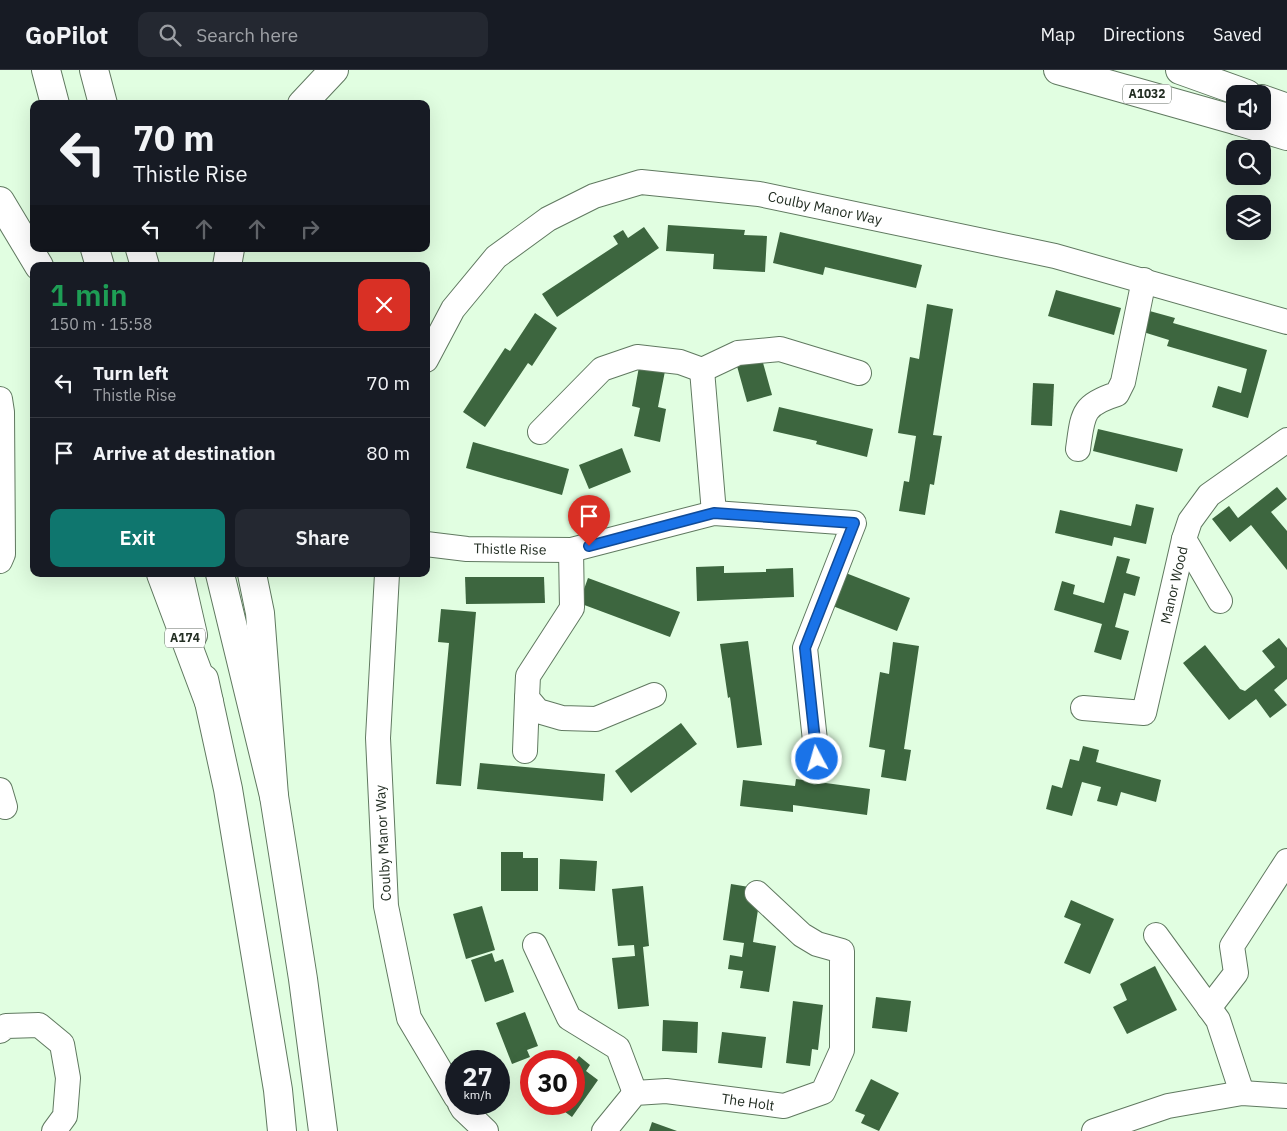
<!DOCTYPE html>
<meta charset="utf-8">
<style>
:root{--surface:#171b24;--page:#242831;--text:#f1f3f6;--muted:#9ea1a6;--line:#363941;--accent:#0f766e}
body{margin:0;font-family:"IBM Plex Sans",sans-serif;background:var(--page);color:var(--text);height:100vh;display:flex;flex-direction:column;font-size:19px;white-space:nowrap}
*{box-sizing:border-box;margin:0}
p{font-size:16px;color:var(--muted)}
.icon{flex:none;width:28px;height:28px;fill:none;stroke:currentColor;stroke-width:2;stroke-linecap:round;stroke-linejoin:round}
.map{position:relative;flex:1;overflow:hidden}
.side{position:absolute;left:30px;top:192px;width:400px;height:315px;display:flex;flex-direction:column;background:var(--surface);border-radius:10px;box-shadow:0 5px 20px #0002}
.side>*{flex:none}
.top-card{position:absolute;left:30px;top:30px;width:400px;height:152px;border-radius:10px;box-shadow:0 5px 20px #0002;background:#171b24;color:var(--text);overflow:hidden}
.fabs{position:absolute;left:1226px;top:15px;display:grid;gap:10px}
.fabs a{display:grid;place-items:center;width:45px;height:45px;border-radius:10px;background:var(--surface);box-shadow:0 5px 20px #0002;font-size:25px}
.speed{position:absolute;left:445px;top:980px;display:flex;gap:10px;font-size:25px;font-weight:700;text-align:center}
.speed>*{display:grid;place-content:center;width:65px;height:65px;border-radius:50%;background:var(--surface);box-shadow:0 5px 20px #0002;line-height:1}
.speed small{font-size:12px;font-weight:400}
.speed .limit{border:8px solid #d22;background:#fff;color:#111}
.pin{position:absolute;display:grid;place-items:center;width:42px;height:42px;color:#fff;margin:-51px -21px;border-radius:50% 50% 50% 0;rotate:-45deg;box-shadow:0 0 5px #0007}
.pin .icon{rotate:45deg}
.me{position:absolute;width:55px;margin:-28px;rotate:354deg;stroke-linejoin:round;filter:drop-shadow(0 0 4px #0008)}
.turn{display:flex;align-items:center;gap:18px;height:105px;padding:0 20px;font-size:22px}
.turn .icon{width:65px;height:65px;stroke-width:2.5}
.turn b{display:block;font-size:35px;line-height:42px}
.lanes{display:flex;align-items:center;height:48px;padding:0 20px;background:#0003;justify-content:center;gap:25px;direction:ltr}
.lanes .off{opacity:.35}
.round{display:grid;place-items:center;flex:none;width:52px;height:52px;border-radius:10px;background:var(--page)}
.headline{display:flex;align-items:center;justify-content:space-between;height:85px;padding:0 20px}
h1{font-size:30px;font-weight:600;line-height:38px;color:#1e9e55}
.primary-button{display:flex;gap:10px;margin-top:auto;padding:10px 20px}
.primary-button a{flex:1;height:58px;border-radius:10px;background:var(--accent);color:#fff;font-size:20px;font-weight:600;line-height:58px;text-align:center}
.primary-button a+a{background:var(--page);color:var(--text)}
ul{padding:0;list-style:none}
li{display:flex;align-items:center;gap:15px;height:70px;padding:0 20px;border-top:1px solid var(--line)}
li div{flex:1}
li b{display:block;font-size:19px}
li em{font-style:normal}
header{display:flex;align-items:center;gap:30px;box-sizing:border-box;height:70px;padding:0 25px;background:var(--surface);border-bottom:1px solid var(--line)}
header strong{font-size:24px}
nav{display:flex;gap:28px;margin-inline-start:auto;font-size:18px}
.search{width:350px;height:45px;background:var(--page);display:flex;align-items:center;gap:12px;box-sizing:border-box;padding:0 18px;border-radius:10px;color:var(--muted);font-size:19px}
.map>svg:first-child{display:block}
.building{fill:#3d663f}
.lines{fill:none;stroke-linecap:round;stroke-linejoin:round}
.minor-casing{stroke:#607960;stroke-width:26}
.major-casing{stroke:#607960;stroke-width:30}
.highway-casing{stroke:#607960;stroke-width:30}
.minor{stroke:#fff;stroke-width:24}
.major{stroke:#fff;stroke-width:28}
.highway{stroke:#fff;stroke-width:28}
.route-casing{stroke:#114b97;stroke-width:12}
.route{stroke:#1a73e8;stroke-width:9}
.labels{text-anchor:middle;stroke-width:5;stroke-linejoin:round;paint-order:stroke}
.shield{fill:#fff;stroke:#656d65;stroke-width:1}
.shield-label{font-size:12px;font-weight:bold;fill:#232e23}
.street-label{font-size:14px;fill:#232e23;stroke:#fff}
</style>
<header>
<strong>GoPilot</strong>
<div class="search"><svg class="icon" aria-label="search" viewBox="0 0 24 24"><circle cx="10" cy="10" r="6"/><path d="M15 15l6 6"/></svg>Search here</div>
<nav><a>Map</a><a>Directions</a><a>Saved</a></nav>
</header>
<div class="map">
<svg width="1287" height="1061" viewBox="0 0 1287 1061">
<rect width="100%" height="100%" fill="#e1fee1"/>
<g class="building">
<path d="M668 155 745 160 744 165 767 166 765 202 713 199 714 184 666 181Z"/>
<path d="M644 157 659 178 557 247 542 224 618 174 613 166 623 160 628 168Z"/>
<path d="M780 162 922 195 916 218 825 197 823 205 773 193Z"/>
<path d="M1056 220 1121 238 1114 265 1048 246Z"/>
<path d="M927 234 953 239 933 365 942 366 934 415 930 414 925 445 899 441 904 411 909 412 916 366 898 363 910 287 919 289Z"/>
<path d="M1146 240 1175 248 1173 253 1267 280 1248 348 1212 337 1218 316 1241 323 1247 299 1167 276 1169 270 1140 261Z"/>
<path d="M535 243 557 258 532 296 528 293 485 357 463 342 505 278 510 281Z"/>
<path d="M760 282 772 325 747 332 735 289Z"/>
<path d="M640 291 666 296 658 337 666 339 660 372 634 366 640 338 632 336Z"/>
<path d="M1033 313 1054 314 1052 356 1031 355Z"/>
<path d="M779 337 873 359 867 387 816 374 817 371 773 361Z"/>
<path d="M1098 359 1183 379 1177 402 1093 381Z"/>
<path d="M473 372 569 399 562 425 466 398Z"/>
<path d="M622 378 631 402 589 419 579 395Z"/>
<path d="M1277 417 1287 429 1271 442 1287 461V500L1251 455 1230 472 1212 449 1229 436 1238 448Z"/>
<path d="M1136 434 1154 438 1146 474 1114 467 1112 476 1055 463 1060 440 1131 456Z"/>
<path d="M1117 486 1130 489 1126 503 1140 507 1135 526 1124 523 1115 557 1129 561 1121 590 1094 582 1102 554 1054 540 1062 511 1075 515 1073 524 1104 533Z"/>
<path d="M724 496V503L766 502V499L793 498 794 527 697 531 696 497Z"/>
<path d="M838 500 910 528 897 561 825 533Z"/>
<path d="M465 507H544L545 533 466 534Z"/>
<path d="M588 508 680 542 670 567 579 533Z"/>
<path d="M441 539 476 542 461 716 436 714 449 573 438 572Z"/>
<path d="M1279 568 1287 578V609L1274 620 1287 635 1270 648 1256 629 1229 650 1183 593 1205 575 1240 619 1245 621 1275 597 1262 581Z"/>
<path d="M748 571 762 675 737 678 730 627 728 628 720 574Z"/>
<path d="M893 572 919 576 904 679 911 680 906 711 881 707 885 680 869 677 880 602 889 604Z"/>
<path d="M681 653 697 674 631 723 615 701Z"/>
<path d="M1083 676 1099 680 1096 692 1161 710 1156 732 1121 722 1117 736 1097 731 1101 717 1082 712 1072 746 1046 739 1052 715 1062 718 1070 689 1079 691Z"/>
<path d="M480 693 605 704 603 731 477 719Z"/>
<path d="M796 709 870 719 867 745 793 735V742L740 736 743 710 795 716Z"/>
<path d="M501 782H523V788H538V821H501Z"/>
<path d="M560 789 597 791 595 821 559 819Z"/>
<path d="M731 814 749 817 760 827 753 872 776 876 769 922 740 918 743 901 728 899 730 885 742 887 744 873 723 870Z"/>
<path d="M643 816 649 876 643 877 649 936 618 939 612 888 635 886 634 875 618 876 612 819Z"/>
<path d="M1071 830 1114 849 1090 904 1064 893 1081 854 1064 847Z"/>
<path d="M482 836 495 880 466 889 453 844Z"/>
<path d="M492 883 495 892 503 889 514 922 485 932 471 890Z"/>
<path d="M1155 896 1177 940 1127 964 1113 937 1127 930 1120 914Z"/>
<path d="M876 927 911 931 907 962 872 958Z"/>
<path d="M793 931 823 935 818 980 812 979 810 996 786 993Z"/>
<path d="M525 942 538 976 527 980 530 987 512 994 496 953Z"/>
<path d="M663 950 698 952 697 983 662 981Z"/>
<path d="M722 962 766 967 762 998 718 993Z"/>
<path d="M579 986 590 995 586 1001 598 1010 572 1047 554 1034H574V993Z"/>
<path d="M871 1009 899 1023 879 1061 861 1053 865 1045 855 1041Z"/>
<path d="M652 1052 677 1061H649Z"/>
</g>
<g class="lines">
<g class="minor-casing">
<g id="minor">
<path d="M426 290 453 239 496 187 548 149 594 126 641 112 759 124 1055 186 1287 252"/>
<path d="M702 300 714 443"/>
<path d="M0 329 2 342 3 484 0 491"/>
<path d="M540 362 602 299 637 287 680 292 702 300 738 283 780 279 859 303"/>
<path d="M1078 379C1083 345 1081 335 1117 324L1123 312 1144 210"/>
<path d="M1184 469 1220 531"/>
<path d="M426 474 467 479 571 480 714 443 854 453 805 578 817 689"/>
<path d="M571 480 572 538 528 606 527 628 538 641 562 648 596 649 654 625"/>
<path d="M387 504 378 668 386 836 409 948 456 1027"/>
<path d="M1083 638 1144 643 1184 469 1190 451 1209 425 1287 370"/>
<path d="M525 681 527 628"/>
<path d="M0 720 5 737"/>
<path d="M1156 865 1218 950 1242 1023"/>
<path d="M535 875 569 948 618 978 635 1023"/>
<path d="M1209 938 1236 903 1232 876 1287 791"/>
<path d="M0 961 6 956 39 955 62 974 68 1008 65 1046 54 1061"/>
<path d="M460 1034 463 1039 486 1061"/>
<path d="M604 1061 635 1023 666 1021 784 1036 823 1022 842 980V881L817 874 802 865 757 823"/>
<path d="M1094 1061 1168 1036 1242 1023 1287 1026"/>
</g>
</g>
<g class="major-casing">
<g id="major">
<path d="M46 0 55 34"/>
<path d="M94 0 103 34"/>
<path d="M95 179 100 196"/>
<path d="M140 179 145 196"/>
<path d="M179 504 193 565"/>
<path d="M220 504 274 726 303 909 323 1061"/>
<path d="M204 609 228 719 278 1020 282 1061"/>
</g>
</g>
<g class="highway-casing">
<g id="highway">
<path d="M1058 0 1235 50"/>
<path d="M1180 0 1247 24"/>
<path d="M1262 29 1287 38"/>
<path d="M302 34 334 0"/>
<path d="M1238 51 1287 66"/>
<path d="M0 131 39 196"/>
<path d="M227 196 230 179"/>
<path d="M161 504 209 632"/>
<path d="M252 504 260 543 274 726"/>
</g>
</g>
<use href="#minor" class="minor"/>
<use href="#major" class="major"/>
<use href="#highway" class="highway"/>
</g>
<g class="lines">
<g class="route-casing">
<path id="route" d="M589 476 714 443 854 453 805 578 817 689"/>
</g>
<use href="#route" class="route"/>
</g>
<g class="labels">
<g class="shield">
<rect x="1123" y="14.5" width="48" height="19" rx="4"/>
<rect x="165" y="558.5" width="40" height="19" rx="4"/>
</g>
<g class="shield-label">
<text x="1147" y="28">A1032</text>
<text x="185" y="572">A174</text>
</g>
<g class="street-label">
<text transform="translate(825 138) rotate(12)" y="5">Coulby Manor Way</text>
<text transform="translate(510 479) rotate(1)" y="5">Thistle Rise</text>
<text transform="translate(1174 515) rotate(-77)" y="5">Manor Wood</text>
<text transform="translate(383 773) rotate(-93)" y="5">Coulby Manor Way</text>
<text transform="translate(748 1032) rotate(8)" y="5">The Holt</text>
</g>
</g>
</svg>
<div class="fabs">
<a><svg class="icon" aria-label="sound" viewBox="0 0 24 24"><path d="M4 9h4l5-4v14l-5-4H4zM17 9q2 3 0 6"/></svg></a>
<a><svg class="icon" aria-label="search" viewBox="0 0 24 24"><circle cx="10" cy="10" r="6"/><path d="M15 15l6 6"/></svg></a>
<a><svg class="icon" aria-label="layers" viewBox="0 0 24 24"><path d="M12 4l9 5-9 5-9-5zM3 14l9 5 9-5"/></svg></a>
</div>
<div class="speed"><div>27<small>km/h</small></div><div class="limit">30</div></div>
<div class="pin" style="left:589px;top:476px;background:#d93025"><svg class="icon" aria-label="arrive" viewBox="0 0 24 24"><path d="M6 21V4h12l-3 4 3 4H6"/></svg></div>
<svg class="me" style="left:817px;top:689px" viewBox="-20 -20 40 40"><circle r="17" fill="#1a73e8" stroke="#fff" stroke-width="3"/><path d="M0-11L8 9 0 5-8 9z" fill="#fff"/></svg>
<div class="top-card">
<div class="turn"><svg class="icon" aria-label="left" viewBox="0 0 24 24"><path d="M17 20v-9H6M10 6l-5 5 5 5"/></svg><div><b>70 m</b>Thistle Rise</div></div>
<div class="lanes"><svg class="icon" aria-label="left" viewBox="0 0 24 24"><path d="M17 20v-9H6M10 6l-5 5 5 5"/></svg><svg class="icon off" aria-label="ahead" viewBox="0 0 24 24"><path d="M12 20V5M6 11l6-6 6 6"/></svg><svg class="icon off" aria-label="ahead" viewBox="0 0 24 24"><path d="M12 20V5M6 11l6-6 6 6"/></svg><svg class="icon off" aria-label="right" viewBox="0 0 24 24"><path d="M7 20v-9h11M14 6l5 5-5 5"/></svg></div>
</div>
<section class="side">
<div class="headline"><div><h1>1 min</h1><p>150 m · 15:58</p></div><a class="round" style="background:#d93025;color:#fff"><svg class="icon" aria-label="close" viewBox="0 0 24 24"><path d="M6 6l12 12M18 6L6 18"/></svg></a></div>
<ul>
<li><svg class="icon" aria-label="left" viewBox="0 0 24 24"><path d="M17 20v-9H6M10 6l-5 5 5 5"/></svg><div><b>Turn left</b><p>Thistle Rise</p></div><em>70 m</em></li>
<li><svg class="icon" aria-label="arrive" viewBox="0 0 24 24"><path d="M6 21V4h12l-3 4 3 4H6"/></svg><div><b>Arrive at destination</b></div><em>80 m</em></li>
</ul>
<div class="primary-button"><a>Exit</a><a>Share</a></div>
</section>
</div>
